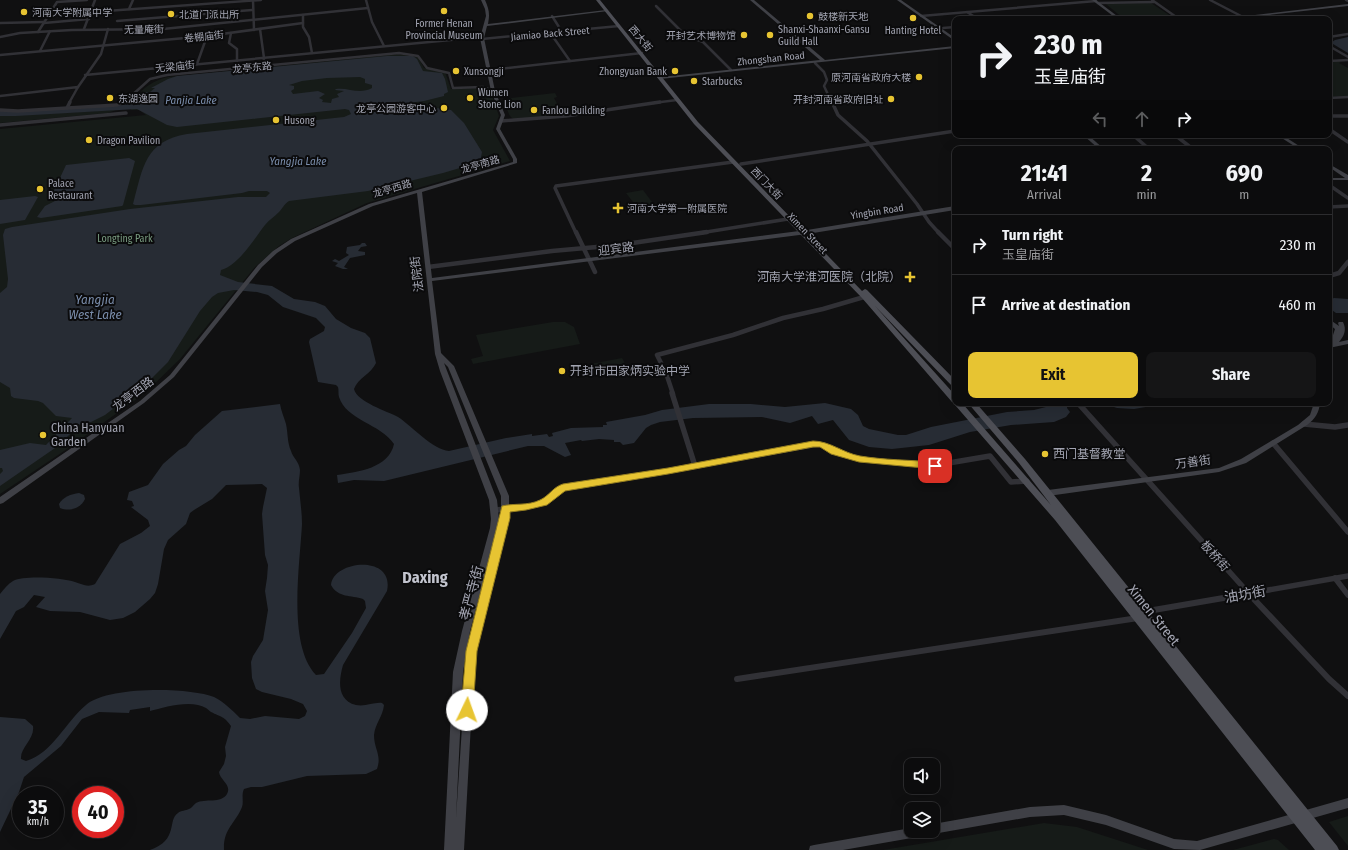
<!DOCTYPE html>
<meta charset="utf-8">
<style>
:root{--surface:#0c0c0d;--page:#151516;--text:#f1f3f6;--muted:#9a9b9d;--line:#2c2c2e;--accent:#e7c432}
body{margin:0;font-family:"Fira Sans Condensed","Noto Sans SC",sans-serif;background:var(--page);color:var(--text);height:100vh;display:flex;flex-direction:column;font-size:15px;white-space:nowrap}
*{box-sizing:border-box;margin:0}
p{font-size:13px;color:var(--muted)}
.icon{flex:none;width:22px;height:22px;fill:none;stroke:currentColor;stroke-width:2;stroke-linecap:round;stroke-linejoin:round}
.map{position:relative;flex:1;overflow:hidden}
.drawer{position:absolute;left:952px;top:146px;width:380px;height:260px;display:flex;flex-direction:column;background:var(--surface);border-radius:8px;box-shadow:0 4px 16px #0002,0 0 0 1px var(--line)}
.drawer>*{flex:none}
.banner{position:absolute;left:952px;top:16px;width:380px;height:122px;border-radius:8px;box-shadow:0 4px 16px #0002,0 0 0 1px var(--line);background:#0c0c0d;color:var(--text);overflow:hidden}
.controls{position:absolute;left:904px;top:758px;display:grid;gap:8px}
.controls a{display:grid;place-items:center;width:36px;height:36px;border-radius:8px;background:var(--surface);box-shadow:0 4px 16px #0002,0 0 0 1px var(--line);font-size:20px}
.speed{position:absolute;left:12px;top:786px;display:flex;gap:8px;font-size:20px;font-weight:700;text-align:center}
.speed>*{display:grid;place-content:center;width:52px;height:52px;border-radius:50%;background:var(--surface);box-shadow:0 4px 16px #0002,0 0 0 1px var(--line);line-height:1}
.speed small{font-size:10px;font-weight:400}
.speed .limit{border:6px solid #d22;background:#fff;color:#111}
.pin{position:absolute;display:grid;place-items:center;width:34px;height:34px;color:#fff;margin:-17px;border-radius:8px;box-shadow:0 2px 6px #0006}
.me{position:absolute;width:44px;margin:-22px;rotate:3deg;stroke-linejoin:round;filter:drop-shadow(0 0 3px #0008)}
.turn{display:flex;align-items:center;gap:14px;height:84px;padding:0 16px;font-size:18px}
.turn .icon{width:52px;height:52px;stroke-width:2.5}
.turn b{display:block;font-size:28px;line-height:34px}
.lanes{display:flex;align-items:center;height:38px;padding:0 16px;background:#0003;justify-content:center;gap:20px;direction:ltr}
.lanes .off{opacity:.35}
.eta{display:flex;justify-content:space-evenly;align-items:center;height:68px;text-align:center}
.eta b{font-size:24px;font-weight:700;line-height:28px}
.primary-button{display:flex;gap:8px;margin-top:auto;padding:8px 16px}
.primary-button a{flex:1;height:46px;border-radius:8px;background:var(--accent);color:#111;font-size:16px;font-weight:700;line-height:46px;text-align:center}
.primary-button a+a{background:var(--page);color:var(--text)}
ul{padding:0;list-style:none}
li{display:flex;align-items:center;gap:12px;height:60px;padding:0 16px;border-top:1px solid var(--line)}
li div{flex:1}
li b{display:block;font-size:15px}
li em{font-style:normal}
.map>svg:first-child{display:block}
.green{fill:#161b18}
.water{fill:#272c34;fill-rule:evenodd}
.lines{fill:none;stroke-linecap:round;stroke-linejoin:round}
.street-far4{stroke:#313136;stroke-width:2.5}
.street-far3{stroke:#313136;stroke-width:3.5}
.street-far2{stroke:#313136;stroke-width:4.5}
.street-far1{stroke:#313136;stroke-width:5.5}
.street{stroke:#313136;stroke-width:6}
.secondary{fill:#3f4046;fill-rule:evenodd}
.primary{fill:#4d4e55;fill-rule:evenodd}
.route{fill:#e7c432;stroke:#967f20}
.poi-dot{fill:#e7c432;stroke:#0b0b0c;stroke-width:1.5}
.labels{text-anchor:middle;stroke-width:4;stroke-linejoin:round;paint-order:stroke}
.far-poi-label{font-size:10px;fill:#a2a4b1;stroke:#0b0b0c;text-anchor:start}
.far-street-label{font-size:10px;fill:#a2a4b1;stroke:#0b0b0c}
.far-park-label{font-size:10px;fill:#799c80;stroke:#0b0b0c}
.far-water-label{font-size:11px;font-style:italic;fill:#7a8dab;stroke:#0b0b0c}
.street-label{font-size:12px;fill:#a2a4b1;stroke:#0b0b0c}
.poi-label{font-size:12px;fill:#a2a4b1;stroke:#0b0b0c;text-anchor:start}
.water-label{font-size:13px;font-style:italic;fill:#7a8dab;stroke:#0b0b0c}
.near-street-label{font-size:14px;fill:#a2a4b1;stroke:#0b0b0c}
.district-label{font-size:16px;font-weight:bold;fill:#c2c4ce;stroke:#0b0b0c}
</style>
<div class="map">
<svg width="1348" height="850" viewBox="0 0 1348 850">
<rect width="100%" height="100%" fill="#101011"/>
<g class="green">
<path d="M1151 3 1175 19H1124L1106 4Z"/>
<path d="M398 54 418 57 424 68 445 72 451 89 482 88 490 90 499 116 493 130 510 161 367 203 292 238 279 246 255 267 180 359 145 393 64 451 0 494V129L146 115 139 110H131C135 92 151 81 168 77Z"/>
<path d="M1338 60 1341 62 1339 63 1348 68V96L1329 97V61Z"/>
<path d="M555 93 557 97 554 98 563 114 518 120C508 119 508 111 505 102L511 98Z"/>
<path d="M116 110 108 113 0 123V116Z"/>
<path d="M643 190 655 206 636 210 634 208 636 206 626 193Z"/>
<path d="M553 322H565L574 327 580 344 473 364 471 359 483 356 476 335Z"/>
<path d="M622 358 626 365 593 372 590 364Z"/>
<path d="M1348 816V846L1329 822Z"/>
<path d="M1044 823 1077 827 1148 850H883Z"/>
<path d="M1274 839 1278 840 1289 850H1233Z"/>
</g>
<g class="water">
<path d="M1348 37V53L1333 44 1332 42 1335 40Z"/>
<path d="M387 56H413L417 59 423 71 442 73 445 79 448 92 444 94V96L424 101 377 107 374 111 382 113 429 107 451 110 464 123 482 152 480 162 443 173 368 191 289 201C284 204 283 208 279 212 274 217 269 220 265 225 254 239 239 265 221 270L220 275 238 282 272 286 294 299 315 302 325 306 336 319 351 328 365 333 370 338 376 363C371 374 358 378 354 389 357 402 387 411 398 417 412 426 433 450 449 451L506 438 532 434V436L547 434 549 437 553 436 552 433 571 428 603 427V425H607L606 422 645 415 662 410 709 404H751L785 407 825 403 851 409 858 415 863 426 869 429 898 435H906L931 427 1007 412 1034 410 1046 407 1053 403H1078L1067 406V408L1070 412 1066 417 1054 422 1011 425 970 432 929 445 892 449 869 447 849 440 833 420 818 424 812 416 790 423 762 417 693 418 660 422 651 425 646 428 634 443 623 445 620 442H614V440L599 439 582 441 581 440 565 443 571 455 565 457 544 446H528L384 481 354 480 338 483 337 475C358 472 389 468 394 444 381 424 346 420 339 397 338 394 339 391 338 387L336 385 318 382 309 342 310 339 324 331 325 327 316 318 283 307 268 295 257 292 234 290 218 293 212 297 200 311 168 362 148 382 105 415 91 422 80 424 58 446 0 486V474L3 471 2 468H0V450L30 443 46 445 72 418 56 416 43 403 38 401 14 398 11 396 10 388 0 382V293L7 287 8 279 3 235 5 229 12 227 130 209 238 197H266L270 193 267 191H249L242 193 141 205H135L133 204C143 167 145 141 187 134L344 117 351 114 349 110 345 109 177 127 167 125 137 109 16 116H0V111L123 105 136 103 146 92H150L155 88H151L168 79 177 76ZM360 77 365 79V83L372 85V88C359 95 348 87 336 89L335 90 344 91 337 94 339 97 332 99 331 103 322 102 323 100 319 98 325 94 318 91 293 94 291 91 294 89V86L289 85 302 81 327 78Z"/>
<path d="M129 158 135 161 123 205 122 206 41 218 37 217 45 206 57 200 51 197 56 186H60L62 180H59L66 165Z"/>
<path d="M35 196 38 197 25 220 0 224V200Z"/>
<path d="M362 243H365L367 246 361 247 358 251 365 252V255L350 258 344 267 348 269H343L335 266 338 263 332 261 335 259 339 261 349 255 346 253 347 247 360 245Z"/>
<path d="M1334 298 1348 299V313H1336L1329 308V300Z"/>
<path d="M1102 403H1219L1183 407 1163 404 1134 409 1117 408Z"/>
<path d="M280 404C281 411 284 417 286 424 288 433 287 442 291 451 293 458 299 461 300 470 300 476 298 482 299 488 300 500 302 512 302 524 300 564 287 645 316 675L324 674 352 633 366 608 365 601 363 599C351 595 338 598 331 585 333 560 395 554 387 591L343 665C339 679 336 700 356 705 365 707 374 702 382 703L384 705C383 716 375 724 374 735 374 749 382 755 377 769L366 774 307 776 262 787H251L244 789C241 795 244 801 242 807 235 824 223 829 224 850H150C179 840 167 820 178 813 181 810 186 811 189 809 192 808 193 805 196 803 205 798 221 804 227 794 232 785 220 780 219 772L224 764 226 756 225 747 231 726C224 716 221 717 211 712 209 711 208 709 206 708 192 699 164 707 150 711V707L130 710 129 713 99 712 82 719 61 746 24 777 19 792 0 832V717L25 719 33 726C35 739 20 747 21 759L26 761C53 753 66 721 86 705 107 686 189 687 214 697 224 702 232 710 240 718L250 719 265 716 299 719 305 716 307 711 303 704 291 699 262 692 256 689 252 678 251 662 253 656 263 640 268 610 265 591 267 578 268 565 265 555 262 514 263 507 267 488 262 484 226 485 212 499 194 510 190 513 186 524 168 540 164 549 158 584 155 593 150 599 135 612 123 618 110 620 80 612 50 611 36 607 45 597 34 595 24 607 16 611 0 639V594C4 589 8 584 13 581 25 575 62 578 75 582 82 584 87 588 95 584L120 544 141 533 150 526 148 520 131 507 134 506 132 501 127 500 129 492 148 485 163 464 179 450 186 446 195 435 222 411Z"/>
<path d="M79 493 84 495 85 499C81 508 70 512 60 508L59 504C63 497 71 494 79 493Z"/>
</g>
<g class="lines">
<g class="street-far4">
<path d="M253 0 254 30"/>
<path d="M366 0 372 22 384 46"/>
<path d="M1152 0 1179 19"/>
<path d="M1210 0 1243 17"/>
<path d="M1346 0 1348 1"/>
<path d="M1098 3 1154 2"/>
<path d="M656 6 685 35 703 42 731 70"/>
<path d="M129 9 133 0"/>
<path d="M92 12 261 0"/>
<path d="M967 12 978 19"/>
<path d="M303 15V27L309 37 312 53"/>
<path d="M1269 15 1277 19"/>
<path d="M552 16 559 27 558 33"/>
<path d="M921 16 1096 1"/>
<path d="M1246 18 1249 19"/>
<path d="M117 21 252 10"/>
<path d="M0 23 44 22"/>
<path d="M44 23 89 19"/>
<path d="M943 28 955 27"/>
<path d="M84 29 95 0"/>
<path d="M260 29 264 58 263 66"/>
<path d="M38 32 57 2 87 0"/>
<path d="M231 33 229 43 237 49V61"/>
<path d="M551 34 570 61"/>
<path d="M0 37 20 33 72 30 163 29 368 8"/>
<path d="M1329 37 1348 34"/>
<path d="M482 39 619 26"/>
<path d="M1329 46 1348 57"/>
<path d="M40 51 50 31"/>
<path d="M0 55 207 36 303 23"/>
<path d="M1329 61 1348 60"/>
<path d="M815 63 824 72 827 80 824 86 832 103"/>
<path d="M197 64 207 36"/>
<path d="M490 70 642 53"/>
<path d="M85 75 482 37"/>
<path d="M78 87 101 54 108 29"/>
<path d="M0 96 78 87 69 103"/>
<path d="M1329 98 1348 97"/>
<path d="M121 103 128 101 130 97 150 79 167 75 399 53 418 56 427 68 449 73 453 88 483 87 493 91"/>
<path d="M653 103 677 100"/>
</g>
<g class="street-far3">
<path d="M832 102 838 115 867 141 917 204 929 222 939 233"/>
<path d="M67 108 70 102"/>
<path d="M0 110 18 111 117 105 124 102"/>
<path d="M1329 116H1348"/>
<path d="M501 121 566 116 660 102"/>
<path d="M0 125 126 113"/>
<path d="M1329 129 1348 142"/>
<path d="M1133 135 1149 149"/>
<path d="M1175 135 1189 146"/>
<path d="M741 164 955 131"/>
<path d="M1329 185 1348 198"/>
<path d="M1329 207 1348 206"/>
<path d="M576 233 555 188 556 186 733 162"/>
<path d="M700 233 788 219"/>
</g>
<g class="street-far2">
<path d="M576 232 595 272"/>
<path d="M938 232 955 249"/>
<path d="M428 267 552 251 619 245 707 232"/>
<path d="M1329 276 1339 273 1348 262"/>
<path d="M673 394 666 373 657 355 733 335 783 318 823 309 864 297"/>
</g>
<g class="street-far1">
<path d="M672 393 695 466"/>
<path d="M1078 403 1252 597"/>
<path d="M1304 424 1335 427 1348 425"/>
<path d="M1273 443 1348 532"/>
<path d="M495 510C511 508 528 509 542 503 553 499 558 489 569 486L668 471 818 444 824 445 835 452 859 459 931 466 990 456 1011 482 1027 481"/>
<path d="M1335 578 1348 595"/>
<path d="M1229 597 1348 576"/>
</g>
<g class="street">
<path d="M1251 596 1329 679 1348 696"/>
<path d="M1142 612 1235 596"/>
<path d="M737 679 1138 618"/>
</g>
<g class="secondary">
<path d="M481 0H485C489 9 490 14 488 24L606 10 608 11 487 26 484 38 495 91 505 115 500 129 517 159V163L422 192 432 278 807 230 955 206V210L807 234 432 281 441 353 454 366 509 496V519L475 651 464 850H444L453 672 462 631 490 528 491 519 489 500 440 371 435 354 417 193 373 206 295 241 277 253 262 267 174 377 144 403 3 503 0 504V497L140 401 170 375 258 265 273 251 291 239 369 204 513 162V159L496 129 501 115 491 91 480 38 486 16 485 9ZM444 363 448 367 501 496V519L467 651 456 818 463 672 470 631 498 528 499 519 497 500Z"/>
<path d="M750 0H754L825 60 955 46V48L660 79V77H661L820 60Z"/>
<path d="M897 0H901L955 38V41Z"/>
<path d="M1092 0H1096L1121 19H1117Z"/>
<path d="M1348 4V6L1233 19H1221Z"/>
<path d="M1083 135H1088L1104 149H1099Z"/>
<path d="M1277 135H1282L1304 149H1299Z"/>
<path d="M1329 164 1348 175V180H1329V178H1345L1329 167Z"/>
<path d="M1329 319 1339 326 1338 323 1339 322H1343C1347 330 1344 336 1339 342L1348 340V344L1329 348V343L1333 341 1330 340 1329 339 1333 335 1335 329 1329 324Z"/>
<path d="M1314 403H1320C1319 413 1315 419 1307 425L1246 463 1219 472 1048 496 1045 495 1044 493 1045 491 1048 490 1219 468 1241 459 1298 425 1310 415Z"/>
<path d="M1348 798V808L1200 850 1174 849 1106 825 1064 815 1030 817 933 834 929 831H933V824L1030 807 1064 805 1106 815 1174 839 1197 841Z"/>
<path d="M911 828V831H928L927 834 923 836 843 850H809L810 846 814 845Z"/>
</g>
<path class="primary" d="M596 0H600L698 122 862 291 865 289 867 290 955 380V386H952L875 306 955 395V403H962L1051 505 1019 463 968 403H976L1025 459 1337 846 1339 850H1315L1055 520 955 405V402H952L862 298 694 124Z"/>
</g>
<path class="route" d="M813 441C830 441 843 453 860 456 884 460 910 460 935 462L939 466 935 469 859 462 831 454 820 447H813L668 474 565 491 547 505 526 510 510 512V518L477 651 473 710 471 714 467 716 463 714 461 710 466 651 502 506C514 503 528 506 540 500 549 496 553 487 563 484L668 468Z"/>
<g class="poi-dot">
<circle cx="444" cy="11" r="4"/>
<circle cx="24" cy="12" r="4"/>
<circle cx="171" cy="14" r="4"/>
<circle cx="810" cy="16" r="4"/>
<circle cx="913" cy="18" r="4"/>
<circle cx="744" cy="35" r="4"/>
<circle cx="770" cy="35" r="4"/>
<circle cx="456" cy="71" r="4"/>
<circle cx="675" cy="71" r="4"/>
<circle cx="919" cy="77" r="4"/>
<circle cx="694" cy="81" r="4"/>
<circle cx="110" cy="98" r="4"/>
<circle cx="470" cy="98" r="4"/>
<circle cx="891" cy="99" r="4"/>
<circle cx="444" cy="108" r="4"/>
<circle cx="534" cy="110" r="4"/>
<circle cx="276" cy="120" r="4"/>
<circle cx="89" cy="140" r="4"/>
<circle cx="40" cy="189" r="4"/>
<path d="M616 202h4v4h4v4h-4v4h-4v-4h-4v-4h4z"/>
<path d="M908 271h4v4h4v4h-4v4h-4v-4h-4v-4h4z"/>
<circle cx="562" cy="371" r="4"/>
<circle cx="43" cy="435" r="4"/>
<circle cx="1045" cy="454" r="4"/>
</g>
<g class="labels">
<g class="far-poi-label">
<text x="32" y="16">河南大学附属中学</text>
<text x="179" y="18">北道门派出所</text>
<text x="818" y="20">鼓楼新天地</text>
<text x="444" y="27" text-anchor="middle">Former Henan<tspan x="444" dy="12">Provincial Museum</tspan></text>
<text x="778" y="33">Shanxi-Shaanxi-Gansu<tspan x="778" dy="12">Guild Hall</tspan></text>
<text x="913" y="34" text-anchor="middle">Hanting Hotel</text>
<text x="736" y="39" text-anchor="end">开封艺术博物馆</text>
<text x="464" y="75">Xunsongji</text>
<text x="667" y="75" text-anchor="end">Zhongyuan Bank</text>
<text x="911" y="81" text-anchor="end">原河南省政府大楼</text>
<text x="702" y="85">Starbucks</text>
<text x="478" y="96">Wumen<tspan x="478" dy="12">Stone Lion</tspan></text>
<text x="118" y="102">东湖逸园</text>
<text x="883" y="103" text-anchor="end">开封河南省政府旧址</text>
<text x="436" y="112" text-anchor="end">龙亭公园游客中心</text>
<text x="542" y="114">Fanlou Building</text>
<text x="284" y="124">Husong</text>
<text x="97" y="144">Dragon Pavilion</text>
<text x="48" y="187">Palace<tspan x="48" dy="12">Restaurant</tspan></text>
<text x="627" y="212">河南大学第一附属医院</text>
</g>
<g class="far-street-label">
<text transform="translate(144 29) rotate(-1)" y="4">无量庵街</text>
<text transform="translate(550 33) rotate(-5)" y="4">Jiamiao Back Street</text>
<text transform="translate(204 36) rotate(-6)" y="4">卷棚庙街</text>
<text transform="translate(641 38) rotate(50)" y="4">西大街</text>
<text transform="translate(771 58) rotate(-6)" y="4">Zhongshan Road</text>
<text transform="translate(175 66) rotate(-6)" y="4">无梁庙街</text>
<text transform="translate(252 67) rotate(-5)" y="4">龙亭东路</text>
<text transform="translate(480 164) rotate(-16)" y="4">龙亭南路</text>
<text transform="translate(767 183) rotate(46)" y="4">西门大街</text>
<text transform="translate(392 188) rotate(-16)" y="4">龙亭西路</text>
<text transform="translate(877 211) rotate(-9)" y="4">Yingbin Road</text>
<text transform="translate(808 233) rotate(46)" y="4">Ximen Street</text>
</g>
<g class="far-park-label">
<text x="125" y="242">Longting Park</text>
</g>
<g class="far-water-label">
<text x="191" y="104">Panjia Lake</text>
<text x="298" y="165">Yangjia Lake</text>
</g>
<g class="street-label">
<text transform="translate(616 249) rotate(-7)" y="4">迎宾路</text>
<text transform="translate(417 274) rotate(-97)" y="4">法院街</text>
<text transform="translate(133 394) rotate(-37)" y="4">龙亭西路</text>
<text transform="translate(1193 462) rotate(-8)" y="4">万善街</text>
<text transform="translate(1215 556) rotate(48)" y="4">板桥街</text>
</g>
<g class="poi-label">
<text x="901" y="281" text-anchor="end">河南大学淮河医院（北院）</text>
<text x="570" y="375">开封市田家炳实验中学</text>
<text x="51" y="432">China Hanyuan<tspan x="51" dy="14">Garden</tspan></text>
<text x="1053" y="458">西门基督教堂</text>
</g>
<g class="water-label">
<text x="95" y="304">Yangjia<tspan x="95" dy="15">West Lake</tspan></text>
</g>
<g class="near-street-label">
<text transform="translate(471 593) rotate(-75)" y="5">孝严寺街</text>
<text transform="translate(1245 594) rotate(-10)" y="5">油坊街</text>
<text transform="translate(1154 615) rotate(51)" y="5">Ximen Street</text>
</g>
<g class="district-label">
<text x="425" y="583">Daxing</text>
</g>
</g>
</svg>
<div class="controls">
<a><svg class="icon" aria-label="sound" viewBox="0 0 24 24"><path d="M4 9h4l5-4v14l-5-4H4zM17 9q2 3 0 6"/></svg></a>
<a><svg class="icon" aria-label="layers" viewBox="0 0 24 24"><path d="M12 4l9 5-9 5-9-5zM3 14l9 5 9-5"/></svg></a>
</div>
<div class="speed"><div>35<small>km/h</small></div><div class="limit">40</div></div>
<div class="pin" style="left:935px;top:466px;background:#d93025"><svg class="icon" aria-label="arrive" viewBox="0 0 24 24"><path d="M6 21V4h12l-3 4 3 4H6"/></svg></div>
<svg class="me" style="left:467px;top:710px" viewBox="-20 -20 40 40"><circle r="19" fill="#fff"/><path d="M0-13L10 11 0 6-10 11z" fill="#e7c432"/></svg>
<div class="banner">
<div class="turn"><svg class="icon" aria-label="right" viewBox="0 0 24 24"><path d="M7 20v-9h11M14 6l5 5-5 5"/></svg><div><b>230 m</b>玉皇庙街</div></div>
<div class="lanes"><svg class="icon off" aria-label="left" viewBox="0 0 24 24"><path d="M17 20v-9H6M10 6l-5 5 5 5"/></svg><svg class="icon off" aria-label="ahead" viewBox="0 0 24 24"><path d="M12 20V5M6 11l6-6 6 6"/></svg><svg class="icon" aria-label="right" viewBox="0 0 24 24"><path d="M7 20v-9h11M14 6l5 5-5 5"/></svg></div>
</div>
<section class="drawer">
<div class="eta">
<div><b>21:41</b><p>Arrival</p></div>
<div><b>2</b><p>min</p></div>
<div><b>690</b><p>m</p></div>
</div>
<ul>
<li><svg class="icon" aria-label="right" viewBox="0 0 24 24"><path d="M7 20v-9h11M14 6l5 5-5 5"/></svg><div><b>Turn right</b><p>玉皇庙街</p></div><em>230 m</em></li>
<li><svg class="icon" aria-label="arrive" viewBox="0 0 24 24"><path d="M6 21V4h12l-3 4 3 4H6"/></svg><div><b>Arrive at destination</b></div><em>460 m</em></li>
</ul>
<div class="primary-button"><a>Exit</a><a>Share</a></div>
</section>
</div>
